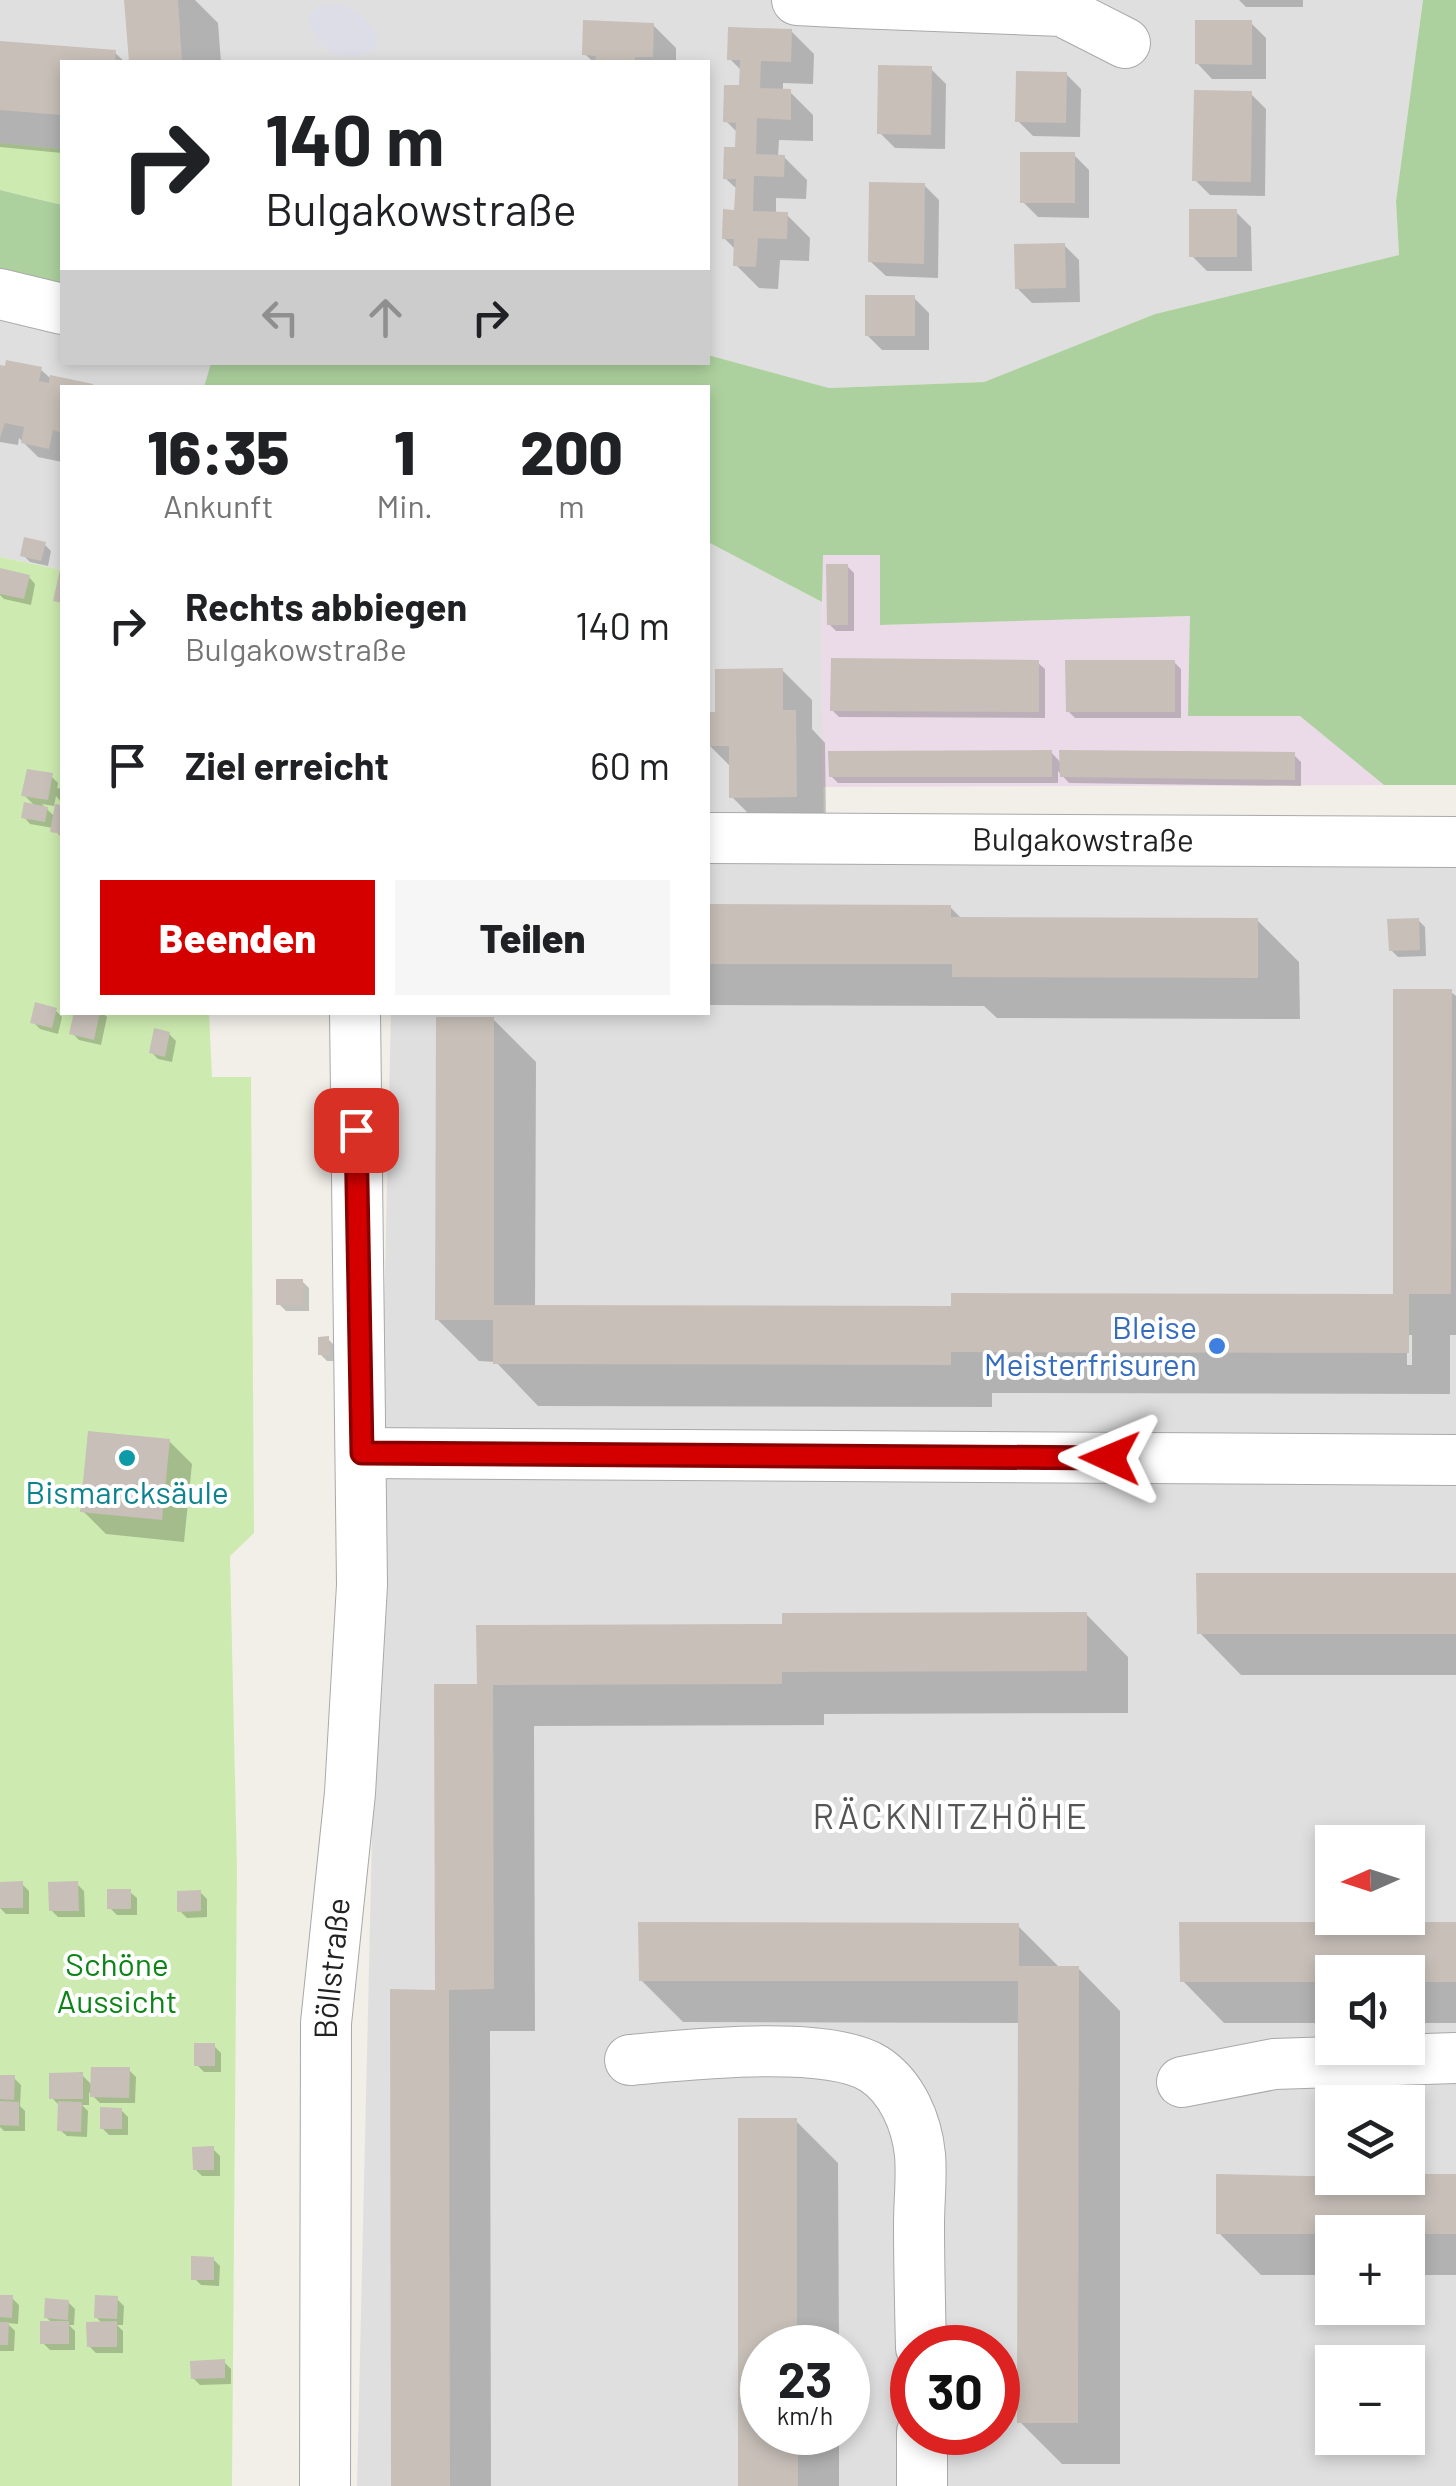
<!DOCTYPE html>
<html lang="de">
<meta charset="utf-8">
<style>
:root{--surface:#fff;--page:#f6f6f6;--text:#202124;--muted:#757577;--accent:#d40000}
body{margin:0;font-family:Barlow,sans-serif;background:var(--page);color:var(--text);height:100vh;display:flex;flex-direction:column;font-size:38px;white-space:nowrap}
*{box-sizing:border-box;margin:0}
p{font-size:32px;color:var(--muted)}
.icon{flex:none;width:55px;height:55px;fill:none;stroke:currentColor;stroke-width:2;stroke-linecap:round;stroke-linejoin:round}
.map{position:relative;flex:1;overflow:hidden}
.details{position:absolute;left:60px;top:385px;width:650px;height:630px;display:flex;flex-direction:column;background:var(--surface);border-radius:0px;box-shadow:0 5px 15px #0003}
.details>*{flex:none}
.banner{position:absolute;left:60px;top:60px;width:650px;height:305px;border-radius:0px;box-shadow:0 5px 15px #0003;background:#fff;color:var(--text);overflow:hidden}
.needle{width:65px;rotate:267deg}
.controls{position:absolute;left:1315px;top:1825px;display:grid;gap:20px}
.controls a{display:grid;place-items:center;width:110px;height:110px;border-radius:0px;background:var(--surface);box-shadow:0 5px 15px #0003;font-size:50px}
.speed{position:absolute;left:740px;top:2325px;display:flex;gap:20px;font-size:50px;font-weight:700;text-align:center}
.speed>*{display:grid;place-content:center;width:130px;height:130px;border-radius:50%;background:var(--surface);box-shadow:0 5px 15px #0003;line-height:1}
.speed small{font-size:25px;font-weight:400}
.speed .limit{border:15px solid #d22;background:#fff;color:#111}
.pin{position:absolute;display:grid;place-items:center;width:85px;height:85px;color:#fff;margin:-42px;border-radius:20px;box-shadow:0 5px 15px #0006}
.me{position:absolute;width:110px;margin:-55px;rotate:271deg;stroke-linejoin:round;filter:drop-shadow(0 0 8px #0008)}
.turn{display:flex;align-items:center;gap:35px;height:210px;padding:0 40px;font-size:45px}
.turn .icon{width:130px;height:130px;stroke-width:2.5}
.turn b{display:block;font-size:70px;line-height:85px}
.lanes{display:flex;align-items:center;height:95px;padding:0 40px;background:#0003;justify-content:center;gap:50px;direction:ltr}
.lanes .off{opacity:.35}
.eta{display:flex;justify-content:space-evenly;align-items:center;height:170px;text-align:center}
.eta b{font-size:60px;font-weight:800;line-height:70px}
.button{display:flex;gap:20px;margin-top:auto;padding:20px 40px}
.button a{flex:1;height:115px;border-radius:0px;background:var(--accent);color:#fff;font-size:40px;font-weight:800;line-height:115px;text-align:center}
.button a+a{background:var(--page);color:var(--text)}
ul{padding:0;list-style:none}
li{display:flex;align-items:center;gap:30px;height:140px;padding:0 40px}
li div{flex:1}
li b{display:block;font-size:38px}
li em{font-style:normal}
.map>svg:first-child{display:block}
.residential{fill:#e0dfdf;fill-rule:evenodd}
.industrial{fill:#ebdbe8}
.grass{fill:#cdebb0}
.forest{fill:#add19e}
.plaza{fill:#dddde8}
.shadow{fill:#0003;fill-rule:evenodd}
.building{fill:#c7bfb8}
.lines{fill:none;stroke-linecap:round;stroke-linejoin:round}
.minor-casing{stroke:#a9a9a9;stroke-width:52}
.minor{stroke:#fff;stroke-width:50}
.route-casing{stroke:#8a0000;stroke-width:25}
.route{stroke:#d40000;stroke-width:18}
.shop-dot{fill:#3f7fe0;stroke:#fff;stroke-width:4}
.culture-dot{fill:#0f9aa8;stroke:#fff;stroke-width:4}
.labels{text-anchor:middle;stroke-width:8;stroke-linejoin:round;paint-order:stroke}
.street-label{font-size:32px;fill:#222;stroke:#fff}
.shop-label{font-size:32px;fill:#366cbe;stroke:#fff;text-anchor:end}
.culture-label{font-size:32px;fill:#0d838f;stroke:#fff}
.park-label{font-size:32px;fill:#0c8416;stroke:#fff}
.neighbourhood-label{font-size:35px;letter-spacing:2.5px;fill:#555;stroke:#fff}
</style>
<div class="map">
<svg width="1456" height="2486" viewBox="0 0 1456 2486">
<rect width="100%" height="100%" fill="#f2efe9"/>
<g class="residential">
<path d="M0 0H1423L1396 201 1399 255 1155 314 984 382 829 388 708 355V62H62V149L0 143Z"/>
<path d="M0 288 62 303V362L211 363 204 387 62 388V570L0 557Z"/>
<path d="M708 542 822 602 824 863 1456 858V2486H357L391 1013 708 1012ZM1332 1842H1408V1918H1332ZM1332 1972H1408V2048H1332ZM1332 2102H1408V2178H1332ZM1332 2232H1408V2308H1332ZM762 2348H848V2432H762ZM912 2348H998V2432H912ZM1332 2362H1408V2438H1332Z"/>
</g>
<path class="industrial" d="M880 554 881 625 1191 616 1189 716 1300 715 1384 785 823 787 822 555Z"/>
<g class="grass">
<path d="M0 143 62 149V205L0 190Z"/>
<path d="M0 557 62 570V1012L209 1013 212 1077H251L254 1533 230 1556 237 1868 232 2486H0Z"/>
</g>
<g class="forest">
<path d="M1423 0H1456V785H1384L1300 716H1188L1190 616 880 625V555H823L822 602 708 542V388L204 387 211 363 708 362V355L829 388 984 382 1155 314 1399 255 1396 201Z"/>
<path d="M0 190 62 205V303L0 288Z"/>
</g>
<path class="plaza" d="M325 5H342L358 11 378 35 377 47 357 57 332 54 318 43 308 20 313 11Z"/>
<g class="shadow">
<path d="M127 0H195L218 23 221 62H131Z"/>
<path d="M1239 0H1303V7H1246Z"/>
<path d="M1251 23 1266 38V79H1212L1197 63Z"/>
<path d="M653 25 676 48V62H593L585 54Z"/>
<path d="M791 31 814 54 813 84 783 83V92H790L813 115V141L779 140 778 157H784L807 180 806 199 776 198V214L787 215 810 238 809 261 780 260 778 289 759 288 736 265V250L724 238 737 212 738 190 725 178 738 150V133L726 121 741 88 742 71 730 59Z"/>
<path d="M0 43 115 53 125 62H62V153L0 147Z"/>
<path d="M931 69 946 84 945 149 895 148 880 133Z"/>
<path d="M1066 74 1081 89 1080 137 1033 136 1018 121Z"/>
<path d="M1251 94 1266 109 1265 196 1210 195 1195 180Z"/>
<path d="M1074 155 1089 170V218L1038 217 1023 202Z"/>
<path d="M924 185 939 200 938 278 886 276 870 261Z"/>
<path d="M1236 212 1251 227 1252 271H1207L1192 256Z"/>
<path d="M1064 245 1079 260 1080 302 1032 303 1017 288Z"/>
<path d="M914 298 929 313V350H882L867 335Z"/>
<path d="M0 368 41 370 62 388V462L38 457 19 438 18 445 0 442Z"/>
<path d="M44 544 51 551 48 566 30 562 23 555Z"/>
<path d="M847 566 854 573V631H836L829 624Z"/>
<path d="M29 577 35 584 31 605 4 599 0 595V580Z"/>
<path d="M1174 662 1181 669V718H1075L1068 711Z"/>
<path d="M1038 663 1045 669V718L839 717 832 710Z"/>
<path d="M782 670 812 700V729L825 743 826 826 762 827 731 796V767L709 745 717 715Z"/>
<path d="M1051 752 1062 764 1294 755 1301 762V786L1069 783 1058 771V783H838L831 776Z"/>
<path d="M51 776 58 783 57 788 62 789V803L56 796 54 806 42 804 55 817 57 807 62 808V838L53 828 30 824 24 817 36 807 24 795Z"/>
<path d="M708 907H950L963 920H1257L1299 962 1300 1019 997 1018 984 1006 708 1005Z"/>
<path d="M1418 920 1425 927 1426 956 1398 957 1391 950Z"/>
<path d="M1451 992 1456 996V1335H1450V1394L992 1393V1407L538 1406 496 1362 479 1361 437 1319 493 1019 536 1062 535 1308 954 1309 1395 1296ZM1407 1335H1412V1365H1407Z"/>
<path d="M55 1010 62 1017 58 1034 40 1029 33 1022Z"/>
<path d="M76 1012H102L107 1017 101 1045 79 1040 72 1033Z"/>
<path d="M169 1034 176 1041 172 1062 158 1059 151 1052Z"/>
<path d="M302 1281 309 1288V1311H286L279 1304Z"/>
<path d="M328 1339 335 1346 334 1361H327L320 1354Z"/>
<path d="M169 1441 192 1464 184 1542 106 1534 83 1511Z"/>
<path d="M1456 1576V1675H1241L1199 1632Z"/>
<path d="M1086 1614 1128 1657V1713L824 1714V1725L534 1726 535 2031H490L491 2486H394L479 1686 784 1627Z"/>
<path d="M0 1884H22L29 1891V1914H6L0 1908Z"/>
<path d="M77 1884 84 1891 85 1917H58L51 1910Z"/>
<path d="M130 1892 137 1898V1915H117L110 1908Z"/>
<path d="M200 1892 207 1899V1917L187 1918 180 1911Z"/>
<path d="M1456 1924V2023H1408V1972H1332V2023H1224L1182 1980Z"/>
<path d="M1018 1926 1060 1968H1078L1120 2011V2464H1062L1020 2422 1021 2023 683 2022 641 1980Z"/>
<path d="M214 2046 221 2053V2072H204L197 2065Z"/>
<path d="M129 2070 136 2077 135 2103H100L89 2092V2105H82L88 2111 87 2137 67 2136 60 2130 59 2105 52 2098 82 2075 93 2086Z"/>
<path d="M0 2077 14 2078 21 2085 20 2106 25 2111V2131H4L0 2127Z"/>
<path d="M121 2110 128 2117V2135H109L102 2128Z"/>
<path d="M796 2121 838 2163 839 2348H762V2432H839V2486H741Z"/>
<path d="M213 2149 220 2156V2176H202L195 2169Z"/>
<path d="M1219 2176H1456V2275H1408V2232H1332V2275H1261L1219 2233Z"/>
<path d="M213 2259 220 2266 219 2286 201 2285 194 2278Z"/>
<path d="M0 2297 12 2298 19 2305 18 2324 7 2323 15 2331 14 2351H0Z"/>
<path d="M117 2299 124 2306 123 2325H117L123 2331V2353H96L89 2346 103 2324 96 2317Z"/>
<path d="M68 2302 75 2309 74 2325H69L75 2331V2350H50L43 2343 53 2324 46 2317Z"/>
<path d="M224 2362 231 2369V2384L200 2385 193 2378Z"/>
</g>
<g class="building">
<path d="M124 0H178L182 62H129Z"/>
<path d="M583 20 654 23 653 57H635V62H595L596 56 582 55Z"/>
<path d="M1195 20H1252V65L1195 64Z"/>
<path d="M728 27 792 29 791 62 761 61 760 88 791 89V120L757 118 756 154 785 155 784 177 754 176 753 211 788 212 787 239 758 238 756 267 733 266 734 239H722L723 209 734 210 736 179H723L724 147H735L736 123 723 122 724 85H739L740 60H727Z"/>
<path d="M0 41 116 50 115 62H62V115L0 110Z"/>
<path d="M878 65 932 66 931 135 877 134Z"/>
<path d="M1016 71 1067 72 1066 123 1015 122Z"/>
<path d="M1194 90 1252 91 1251 182 1192 181Z"/>
<rect x="1020" y="152" width="55" height="51"/>
<path d="M869 182 925 183 924 264 868 262Z"/>
<rect x="1189" y="209" width="48" height="48"/>
<path d="M1065 243 1066 288 1015 289 1014 244Z"/>
<rect x="865" y="295" width="50" height="41"/>
<path d="M6 360 42 367 39 381 49 383 50 375 93 384 92 388H62V433L53 430 49 449 21 443 24 427 5 423 0 438V365L5 366Z"/>
<path d="M24 537 46 542 41 561 20 556Z"/>
<path d="M826 564H848V625H827Z"/>
<path d="M61 565H62V603L53 601Z"/>
<path d="M0 568 30 575 24 599 0 594Z"/>
<path d="M831 658 1039 660V712L830 711Z"/>
<path d="M1065 660H1175V712H1066Z"/>
<path d="M783 668V710H796L797 797 729 798V746H708V712H715V669Z"/>
<path d="M1052 750V777H829L828 751Z"/>
<path d="M1059 750 1295 752V780L1060 777Z"/>
<path d="M27 769 53 773 48 800 21 796Z"/>
<path d="M24 802 48 807 45 822 21 818Z"/>
<path d="M55 804 62 805V834L50 832Z"/>
<path d="M708 904 951 905V917L1258 918V978L952 977V964H708Z"/>
<path d="M1419 918 1420 950 1389 951 1387 919Z"/>
<path d="M1393 989H1452L1451 1294H1409V1353L951 1352V1365L493 1364V1320H435L436 1017H494V1305L951 1306V1293L1393 1294Z"/>
<path d="M35 1002 57 1008 52 1028 30 1023Z"/>
<path d="M74 1012H100L94 1040 69 1034Z"/>
<path d="M154 1028 170 1032 165 1057 149 1053Z"/>
<rect x="276" y="1279" width="27" height="26"/>
<path d="M329 1336V1355H318V1337Z"/>
<path d="M88 1431 170 1439 162 1520 80 1512Z"/>
<path d="M1196 1573H1456V1634H1197Z"/>
<path d="M1087 1612V1671L782 1672V1684L493 1685 494 1989 449 1990 450 2486H391L390 1989 435 1990 434 1684H477L476 1625 782 1624V1613Z"/>
<path d="M23 1881V1908H0V1882Z"/>
<path d="M78 1881 79 1911H49L48 1882Z"/>
<rect x="107" y="1889" width="24" height="20"/>
<path d="M201 1890V1911L177 1912V1891Z"/>
<path d="M638 1922 1019 1923V1966H1079L1078 2423H1017L1018 1981H639Z"/>
<path d="M1179 1922H1456V1982H1408V1972H1332V1982H1180Z"/>
<rect x="194" y="2043" width="21" height="23"/>
<path d="M91 2067H130L129 2098 90 2097Z"/>
<path d="M83 2072V2099H49V2073Z"/>
<path d="M0 2075H15L14 2100 0 2099Z"/>
<path d="M0 2101 19 2102V2126L0 2125Z"/>
<path d="M58 2101 82 2102 81 2132 57 2131Z"/>
<path d="M100 2107 122 2108V2129H100Z"/>
<path d="M738 2118H797V2348H762V2432H798V2486H738Z"/>
<path d="M214 2146V2170H193L192 2147Z"/>
<path d="M1216 2174 1408 2178V2174H1456V2234H1216Z"/>
<path d="M191 2256 214 2257V2280H191Z"/>
<path d="M0 2295H13L12 2318 0 2317Z"/>
<path d="M95 2295 118 2296 117 2319 94 2318Z"/>
<path d="M45 2298 69 2300 68 2320 44 2318Z"/>
<rect x="40" y="2321" width="29" height="23"/>
<path d="M117 2321V2347H87L86 2322Z"/>
<path d="M0 2322H9L8 2345H0Z"/>
<path d="M225 2359V2378L191 2379 190 2361Z"/>
</g>
<g class="lines">
<g class="minor-casing">
<g id="minor">
<path d="M797 0 856 3"/>
<path d="M856 0V3L1062 11 1125 43"/>
<path d="M0 294 62 309"/>
<path id="s1" d="M708 838 1456 842"/>
<path d="M362 1453 1456 1460"/>
<path d="M630 2060C687 2055 827 2039 874 2069 902 2087 917 2123 920 2155 922 2177 919 2201 919 2224 919 2265 920 2306 921 2348"/>
<path d="M1182 2082 1274 2064 1456 2058"/>
<path d="M922 2432V2486"/>
<path id="s2" d="M325 2486 326 2023 350 1793 362 1585 355 1012"/>
</g>
</g>
<use href="#minor" class="minor"/>
</g>
<g class="lines">
<g class="route-casing">
<path id="route" d="M356 1130 362 1453 1110 1458"/>
</g>
<use href="#route" class="route"/>
</g>
<circle class="shop-dot" cx="1217" cy="1346" r="10"/>
<circle class="culture-dot" cx="127" cy="1458" r="10"/>
<g class="labels">
<g class="street-label">
<text dy="11" stroke="none"><textPath href="#s1" startOffset="375">Bulgakowstraße</textPath></text>
<text dy="11" stroke="none"><textPath href="#s2" startOffset="518">Böllstraße</textPath></text>
</g>
<g class="shop-label">
<text x="1197" y="1339">Bleise<tspan x="1197" dy="37">Meisterfrisuren</tspan></text>
</g>
<g class="culture-label">
<text x="127" y="1504">Bismarcksäule</text>
</g>
<g class="park-label">
<text x="117" y="1976">Schöne<tspan x="117" dy="37">Aussicht</tspan></text>
</g>
<g class="neighbourhood-label">
<text x="951" y="1829">RÄCKNITZHÖHE</text>
</g>
</g>
</svg>
<div class="controls">
<a><svg class="needle" viewBox="-14 -14 28 28"><path d="M0-13l5 13h-10z" fill="#e53935"/><path d="M0 13l5-13h-10z" fill="#757577"/></svg></a>
<a><svg class="icon" aria-label="sound" viewBox="0 0 24 24"><path d="M4 9h4l5-4v14l-5-4H4zM17 9q2 3 0 6"/></svg></a>
<a><svg class="icon" aria-label="layers" viewBox="0 0 24 24"><path d="M12 4l9 5-9 5-9-5zM3 14l9 5 9-5"/></svg></a>
<a>+</a>
<a>−</a>
</div>
<div class="speed"><div>23<small>km/h</small></div><div class="limit">30</div></div>
<div class="pin" style="left:356px;top:1130px;background:#d93025"><svg class="icon" aria-label="arrive" viewBox="0 0 24 24"><path d="M6 21V4h12l-3 4 3 4H6"/></svg></div>
<svg class="me" style="left:1110px;top:1458px" viewBox="-20 -20 40 40"><path d="M0-17L14 15 0 8-14 15z" fill="#d40000" stroke="#fff" stroke-width="4"/></svg>
<div class="banner">
<div class="turn"><svg class="icon" aria-label="right" viewBox="0 0 24 24"><path d="M7 20v-9h11M14 6l5 5-5 5"/></svg><div><b>140 m</b>Bulgakowstraße</div></div>
<div class="lanes"><svg class="icon off" aria-label="left" viewBox="0 0 24 24"><path d="M17 20v-9H6M10 6l-5 5 5 5"/></svg><svg class="icon off" aria-label="ahead" viewBox="0 0 24 24"><path d="M12 20V5M6 11l6-6 6 6"/></svg><svg class="icon" aria-label="right" viewBox="0 0 24 24"><path d="M7 20v-9h11M14 6l5 5-5 5"/></svg></div>
</div>
<section class="details">
<div class="eta">
<div><b>16:35</b><p>Ankunft</p></div>
<div><b>1</b><p>Min.</p></div>
<div><b>200</b><p>m</p></div>
</div>
<ul>
<li><svg class="icon" aria-label="right" viewBox="0 0 24 24"><path d="M7 20v-9h11M14 6l5 5-5 5"/></svg><div><b>Rechts abbiegen</b><p>Bulgakowstraße</p></div><em>140 m</em></li>
<li><svg class="icon" aria-label="arrive" viewBox="0 0 24 24"><path d="M6 21V4h12l-3 4 3 4H6"/></svg><div><b>Ziel erreicht</b></div><em>60 m</em></li>
</ul>
<div class="button"><a>Beenden</a><a>Teilen</a></div>
</section>
</div>
